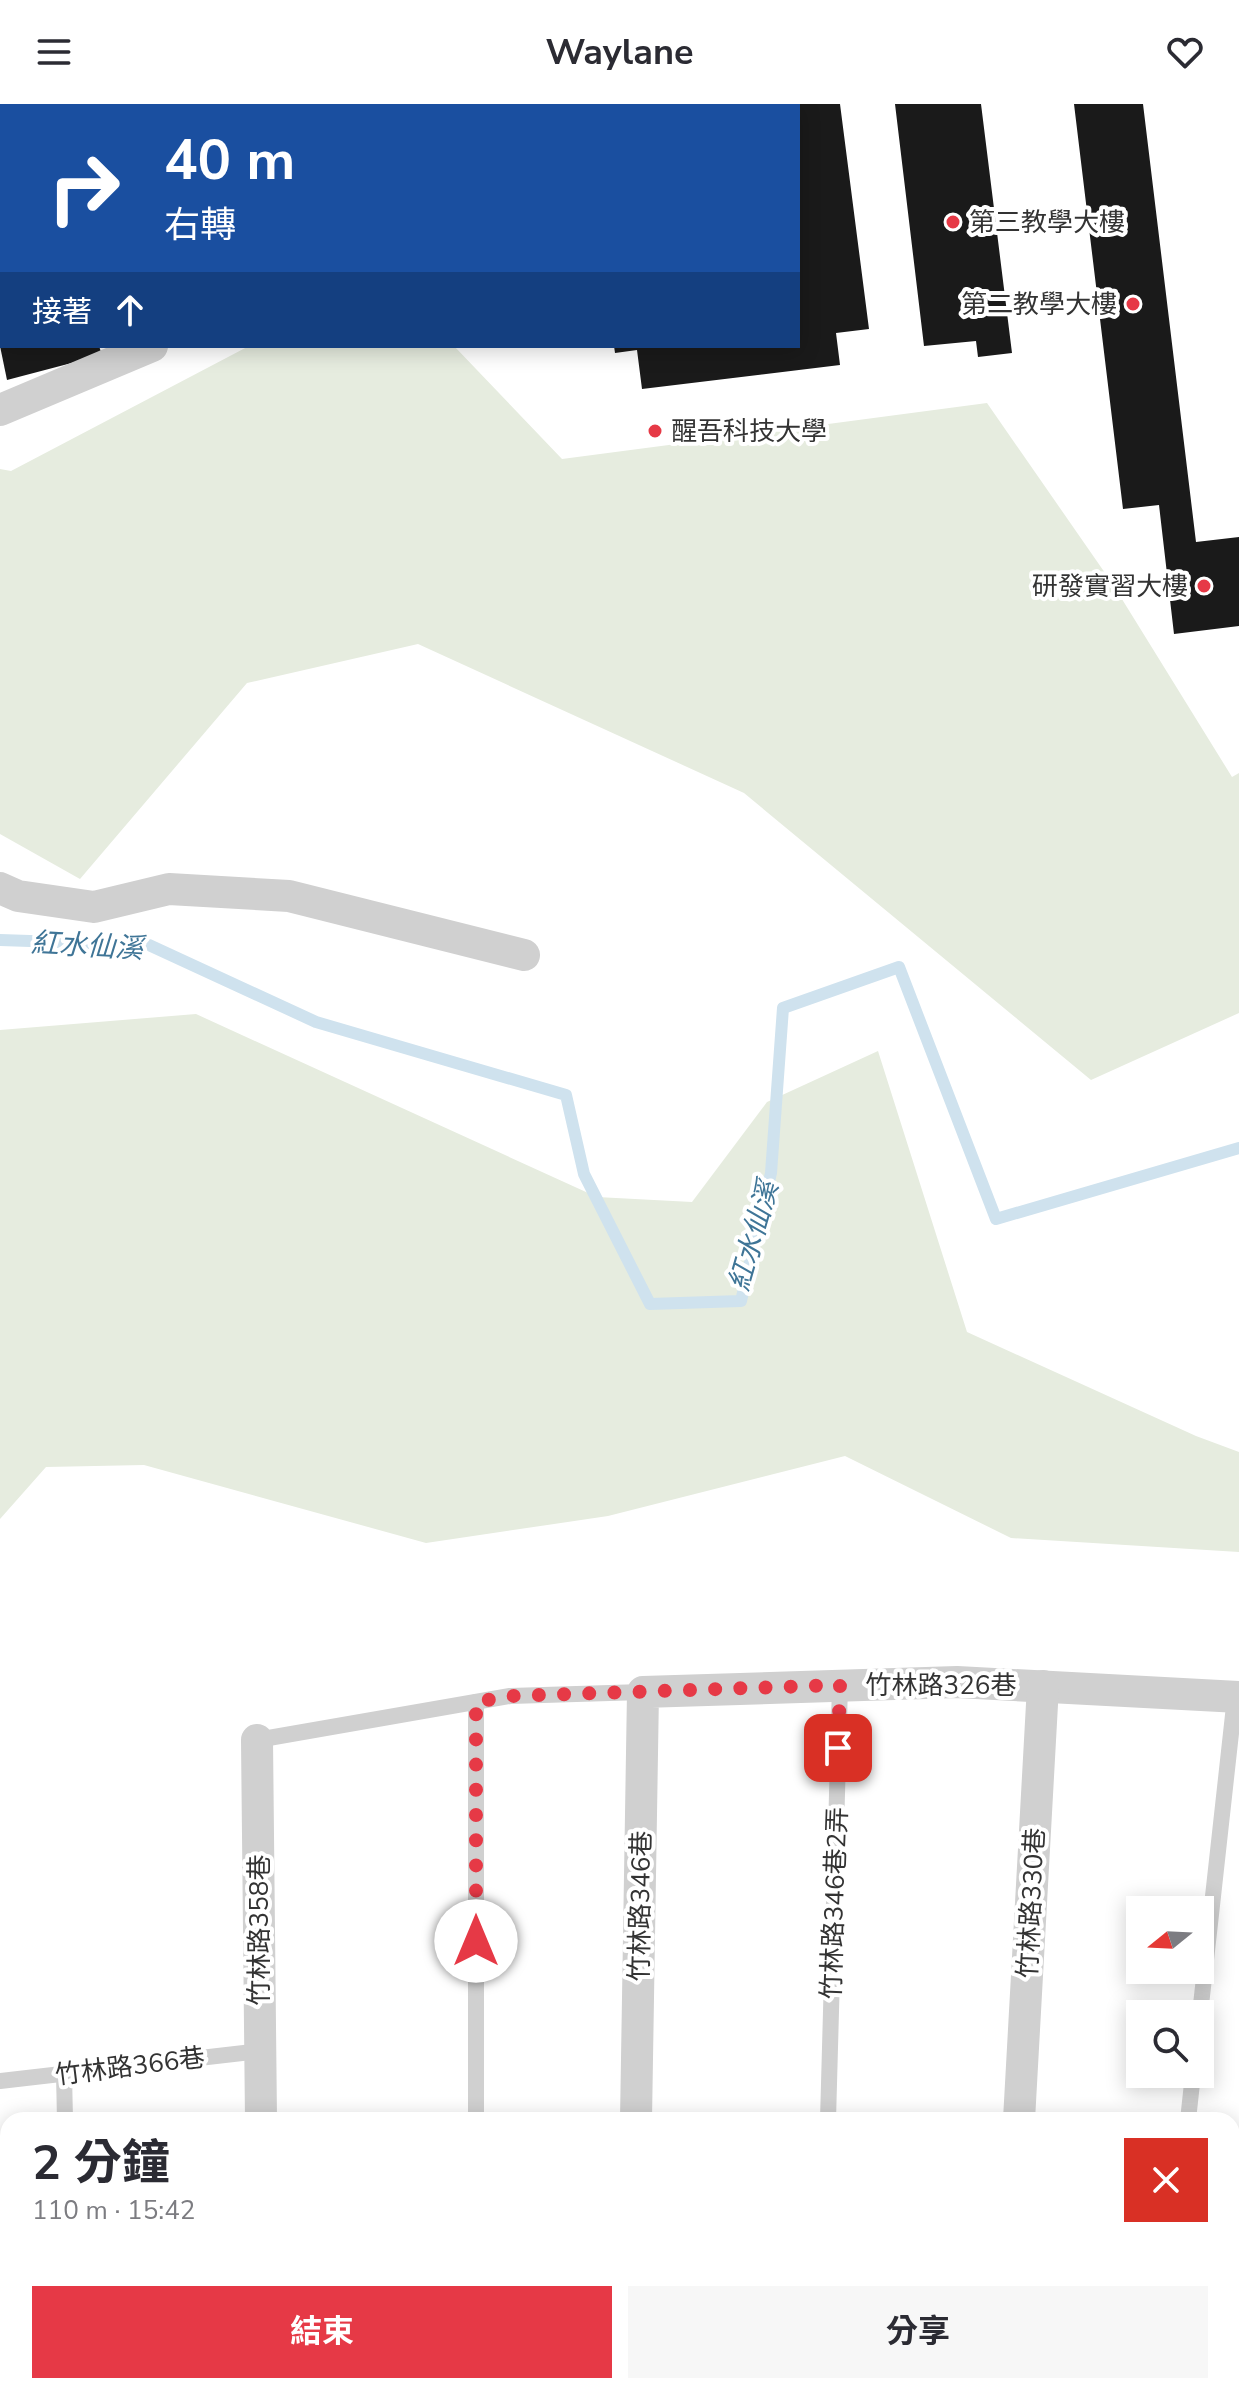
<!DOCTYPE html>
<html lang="zh-TW">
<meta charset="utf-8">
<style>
:root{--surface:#fff;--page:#f7f7f7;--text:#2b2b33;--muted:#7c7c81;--accent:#e63946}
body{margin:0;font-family:"Nunito Sans","Noto Sans TC",sans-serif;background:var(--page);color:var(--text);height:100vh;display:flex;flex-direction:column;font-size:30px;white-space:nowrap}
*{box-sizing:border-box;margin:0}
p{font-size:26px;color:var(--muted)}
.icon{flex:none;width:44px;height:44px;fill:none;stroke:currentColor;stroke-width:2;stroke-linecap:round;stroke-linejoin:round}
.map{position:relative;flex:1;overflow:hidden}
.panel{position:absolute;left:0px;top:2008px;width:1240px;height:282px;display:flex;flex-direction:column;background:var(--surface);border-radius:24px 24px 0 0;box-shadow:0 4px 20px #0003}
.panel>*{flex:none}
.top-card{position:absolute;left:0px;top:0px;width:800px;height:244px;box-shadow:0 4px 20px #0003;background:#1a4fa0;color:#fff;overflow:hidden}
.needle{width:52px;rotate:252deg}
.controls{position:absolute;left:1126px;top:1792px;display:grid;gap:16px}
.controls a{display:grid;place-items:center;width:88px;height:88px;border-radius:0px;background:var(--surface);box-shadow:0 4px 20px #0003;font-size:40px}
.pin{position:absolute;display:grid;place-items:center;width:68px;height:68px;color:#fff;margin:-34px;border-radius:16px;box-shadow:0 4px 12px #0006}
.me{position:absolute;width:88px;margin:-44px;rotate:0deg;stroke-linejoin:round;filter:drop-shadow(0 0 6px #0008)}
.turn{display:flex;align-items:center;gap:28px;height:168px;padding:0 32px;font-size:36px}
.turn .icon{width:104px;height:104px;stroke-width:2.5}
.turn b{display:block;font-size:56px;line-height:68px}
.then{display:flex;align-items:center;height:76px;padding:0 32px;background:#0003;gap:16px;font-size:30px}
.round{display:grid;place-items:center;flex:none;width:84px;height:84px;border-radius:0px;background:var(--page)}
.summary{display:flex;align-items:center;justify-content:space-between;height:136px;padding:0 32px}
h1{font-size:48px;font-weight:700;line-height:60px}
.cta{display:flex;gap:16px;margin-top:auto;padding:16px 32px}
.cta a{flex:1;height:92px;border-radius:0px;background:var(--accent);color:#fff;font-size:32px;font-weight:700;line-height:92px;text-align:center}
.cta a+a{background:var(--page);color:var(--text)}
header{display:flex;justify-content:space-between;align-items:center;height:104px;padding:0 32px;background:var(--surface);font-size:36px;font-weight:700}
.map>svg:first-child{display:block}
.green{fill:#e6ecdf}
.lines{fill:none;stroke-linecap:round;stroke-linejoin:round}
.stream{stroke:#cfe2ee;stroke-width:12}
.building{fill:#1a1a1a}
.service{stroke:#d0d0d0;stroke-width:16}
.minor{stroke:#d0d0d0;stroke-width:32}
.route{stroke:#e63946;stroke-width:14;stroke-dasharray:0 25.2}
.poi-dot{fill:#e63946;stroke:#fff;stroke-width:3}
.labels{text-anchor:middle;stroke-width:8;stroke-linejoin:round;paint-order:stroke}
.poi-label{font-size:26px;fill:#333;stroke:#fff;text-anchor:start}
.street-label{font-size:26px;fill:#333;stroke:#fff}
.water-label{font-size:28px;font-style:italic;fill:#3f7597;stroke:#fff}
</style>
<header><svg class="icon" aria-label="menu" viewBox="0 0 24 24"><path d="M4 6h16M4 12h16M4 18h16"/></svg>Waylane<svg class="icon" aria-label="heart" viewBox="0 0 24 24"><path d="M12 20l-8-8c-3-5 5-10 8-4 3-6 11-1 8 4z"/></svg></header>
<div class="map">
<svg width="1239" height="2289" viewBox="0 0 1239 2289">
<rect width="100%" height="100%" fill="#fff"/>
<g class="green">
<path d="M249 242H454L562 355 987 299 1112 479 1232 673 1239 669V909L1091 976 744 689 418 540 247 579 80 775 0 730V365L11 367Z"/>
<path d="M196 910 597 1093 692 1098 767 998 878 947 967 1228 1196 1332 1239 1348V1448L1011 1434 845 1352 608 1412 426 1439 144 1361 46 1363 0 1415V926Z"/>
</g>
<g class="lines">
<path class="stream" d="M0 836 149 841 316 918 566 991 584 1070 650 1200 741 1197 771 1069 783 904 899 863 996 1115 1239 1044"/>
</g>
<g class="building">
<path d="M798 0H840L869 225 836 229 840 261 642 285 637 246 615 249 614 242H798Z"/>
<path d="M895 0H981L1012 249 978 253 976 237 924 242Z"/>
<path d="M1074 0H1143L1196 438 1239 433V522L1174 530 1159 401 1123 405Z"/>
<path d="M0 242H99L102 251 7 276Z"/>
</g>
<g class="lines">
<g class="service">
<path d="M257 1636 510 1592 643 1588"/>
<path d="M1200 1910 1235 1593"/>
<path d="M64 1970 65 2016"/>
<path d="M0 1977 260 1947"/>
<path d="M476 2016V1598"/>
<path d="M828 2016 840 1581"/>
<path d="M1188 2016 1193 1970"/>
<path d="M70 2282V2289"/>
<path d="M475 2289V2282"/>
<path d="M820 2289 821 2282"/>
<path d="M1167 2289 1168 2282"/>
</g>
<g class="minor">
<path d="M231 2 244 0"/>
<path d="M0 43H2"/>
<path d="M0 306 152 242"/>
<path d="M0 784 18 792 94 803 169 785 289 792 524 851"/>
<path d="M257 1636 261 2016"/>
<path d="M636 2016 643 1588 957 1578 1239 1593"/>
<path d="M1019 2016 1043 1582"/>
<path d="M262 2282V2289"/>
<path d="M631 2289 632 2282"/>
<path d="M1003 2289 1004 2282"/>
</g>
</g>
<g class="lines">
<path class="route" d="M476 1837V1598L510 1592 840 1581 838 1644"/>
</g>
<g class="poi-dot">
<circle cx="953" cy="118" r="8"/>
<circle cx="1133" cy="200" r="8"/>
<circle cx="655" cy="327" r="8"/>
<circle cx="1204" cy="482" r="8"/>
</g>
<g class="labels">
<g class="poi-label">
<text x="969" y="127">第三教學大樓</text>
<text x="1117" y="209" text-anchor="end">第二教學大樓</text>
<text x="671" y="336">醒吾科技大學</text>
<text x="1188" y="491" text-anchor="end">研發實習大樓</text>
</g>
<g class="street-label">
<text x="941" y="1590">竹林路326巷</text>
<text transform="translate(834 1799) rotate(-88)" y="9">竹林路346巷2弄</text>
<text transform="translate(1031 1799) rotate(-87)" y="9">竹林路330巷</text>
<text transform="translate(640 1802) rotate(-89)" y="9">竹林路346巷</text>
<text transform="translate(259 1826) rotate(-90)" y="9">竹林路358巷</text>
<text transform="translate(130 1962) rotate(-7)" y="9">竹林路366巷</text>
</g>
<g class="water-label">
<text transform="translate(87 841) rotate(3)" y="10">紅水仙溪</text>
<text transform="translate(753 1132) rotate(-74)" y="10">紅水仙溪</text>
</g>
</g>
</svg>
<div class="controls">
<a><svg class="needle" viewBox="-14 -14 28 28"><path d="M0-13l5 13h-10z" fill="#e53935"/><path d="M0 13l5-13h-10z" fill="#7c7c81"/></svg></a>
<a><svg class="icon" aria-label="search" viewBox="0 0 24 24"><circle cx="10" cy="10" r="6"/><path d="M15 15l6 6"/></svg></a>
</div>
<div class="pin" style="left:838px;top:1644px;background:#d93025"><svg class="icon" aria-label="arrive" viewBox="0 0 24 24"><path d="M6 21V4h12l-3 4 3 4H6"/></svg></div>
<svg class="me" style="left:476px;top:1837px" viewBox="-20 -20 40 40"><circle r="19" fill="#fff"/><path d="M0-13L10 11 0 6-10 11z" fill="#e63946"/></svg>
<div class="top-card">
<div class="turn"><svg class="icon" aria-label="right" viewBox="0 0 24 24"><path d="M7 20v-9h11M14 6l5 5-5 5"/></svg><div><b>40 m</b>右轉</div></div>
<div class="then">接著<svg class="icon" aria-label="ahead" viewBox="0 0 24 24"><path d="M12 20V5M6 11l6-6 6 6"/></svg></div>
</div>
<section class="panel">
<div class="summary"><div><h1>2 分鐘</h1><p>110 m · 15:42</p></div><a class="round" style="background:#d93025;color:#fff"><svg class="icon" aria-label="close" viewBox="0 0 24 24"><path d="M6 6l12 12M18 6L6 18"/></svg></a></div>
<div class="cta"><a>結束</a><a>分享</a></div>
</section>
</div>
